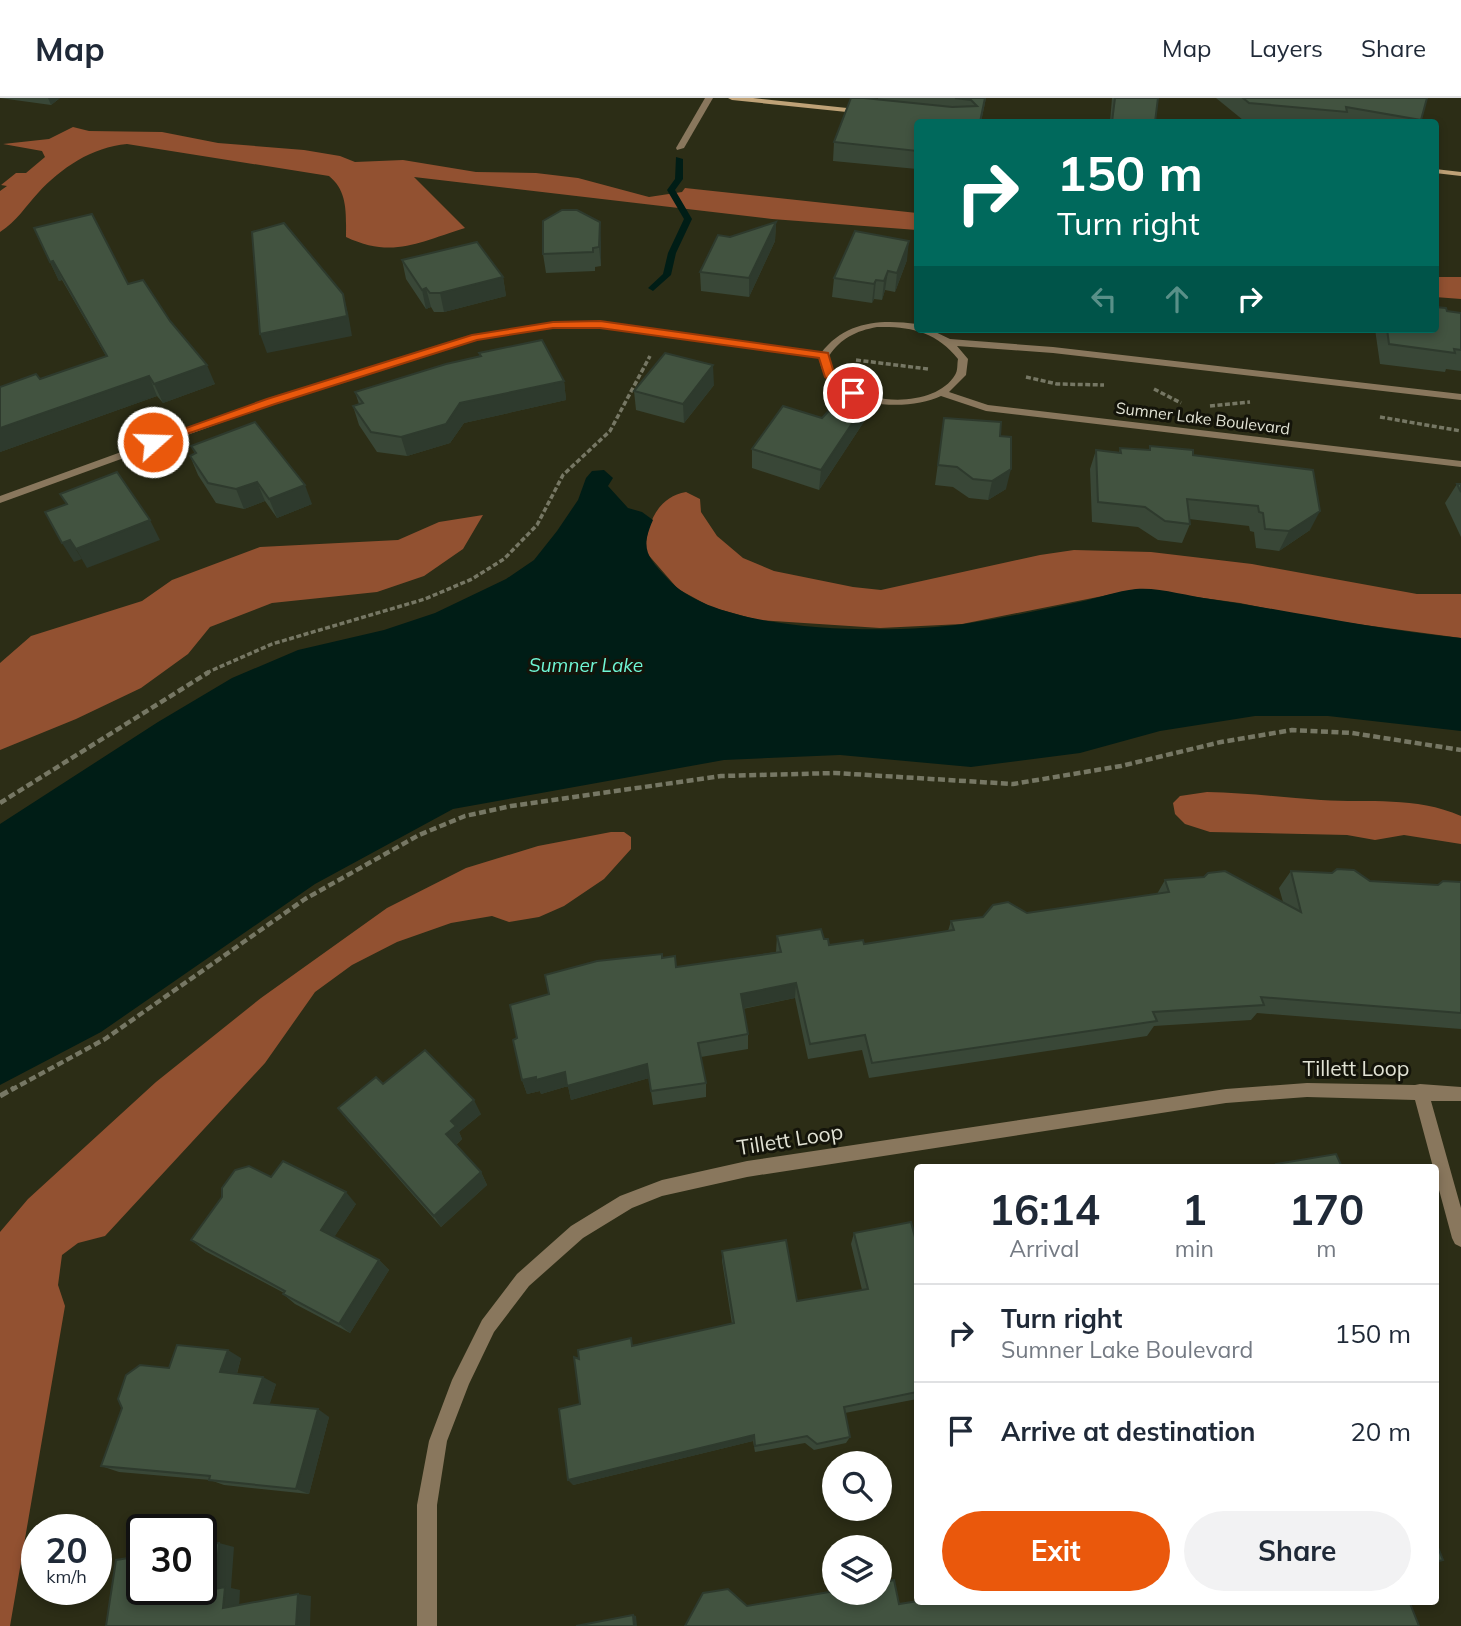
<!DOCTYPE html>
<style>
:root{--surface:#fff;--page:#f2f2f3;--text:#1f2937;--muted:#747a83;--line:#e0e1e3;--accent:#ea580c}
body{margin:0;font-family:Mulish,sans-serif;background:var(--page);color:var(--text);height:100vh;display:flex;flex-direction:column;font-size:26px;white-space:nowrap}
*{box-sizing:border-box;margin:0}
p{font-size:23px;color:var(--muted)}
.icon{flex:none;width:38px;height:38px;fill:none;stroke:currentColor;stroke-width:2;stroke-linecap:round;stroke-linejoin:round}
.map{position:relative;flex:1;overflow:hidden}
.drawer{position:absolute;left:914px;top:1066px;width:525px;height:441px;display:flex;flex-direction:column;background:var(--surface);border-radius:7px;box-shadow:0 4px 10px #0003}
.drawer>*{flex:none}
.guide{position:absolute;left:914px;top:21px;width:525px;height:214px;border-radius:7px;box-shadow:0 4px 10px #0003;background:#00695c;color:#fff;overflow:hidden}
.tools{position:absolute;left:822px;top:1353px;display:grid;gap:14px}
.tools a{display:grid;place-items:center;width:70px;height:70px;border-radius:50%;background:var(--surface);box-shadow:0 4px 10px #0003;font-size:35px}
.speed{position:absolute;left:21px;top:1416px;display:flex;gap:14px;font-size:35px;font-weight:700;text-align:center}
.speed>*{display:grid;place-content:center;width:91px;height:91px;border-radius:50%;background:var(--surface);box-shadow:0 4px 10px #0003;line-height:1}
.speed small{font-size:18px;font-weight:400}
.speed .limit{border:4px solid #111;border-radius:10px;background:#fff;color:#111}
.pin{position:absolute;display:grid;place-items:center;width:60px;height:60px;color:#fff;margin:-30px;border:4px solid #fff;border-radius:50%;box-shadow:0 2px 7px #0007}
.me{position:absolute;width:77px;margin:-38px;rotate:70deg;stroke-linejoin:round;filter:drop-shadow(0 0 5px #0008)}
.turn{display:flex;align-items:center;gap:24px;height:147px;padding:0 28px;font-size:32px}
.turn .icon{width:91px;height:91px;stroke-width:2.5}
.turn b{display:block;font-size:49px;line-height:60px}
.lanes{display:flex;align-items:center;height:66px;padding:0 28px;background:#0003;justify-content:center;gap:35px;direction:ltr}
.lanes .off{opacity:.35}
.eta{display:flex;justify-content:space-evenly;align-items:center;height:119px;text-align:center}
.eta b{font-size:42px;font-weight:700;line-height:49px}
.cta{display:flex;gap:14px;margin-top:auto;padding:14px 28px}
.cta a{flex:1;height:80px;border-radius:42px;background:var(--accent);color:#fff;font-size:28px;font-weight:700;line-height:80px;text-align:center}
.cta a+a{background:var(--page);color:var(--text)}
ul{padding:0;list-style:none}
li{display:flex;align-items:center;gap:21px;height:98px;padding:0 28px;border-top:2px solid var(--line)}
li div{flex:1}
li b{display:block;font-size:26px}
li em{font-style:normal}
header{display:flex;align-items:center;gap:42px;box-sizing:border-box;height:98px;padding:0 35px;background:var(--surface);border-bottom:2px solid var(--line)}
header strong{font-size:33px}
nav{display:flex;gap:38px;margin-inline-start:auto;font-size:24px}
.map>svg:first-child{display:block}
.forest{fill:#925131}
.water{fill:#001d16}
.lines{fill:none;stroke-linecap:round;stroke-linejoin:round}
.stream{fill:#001d16;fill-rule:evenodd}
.path-far2{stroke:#767764;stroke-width:3.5;stroke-dasharray:5 2.5;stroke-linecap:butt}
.path-far1{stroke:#767764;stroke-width:4.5;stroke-dasharray:7 3.5;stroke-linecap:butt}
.path{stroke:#767764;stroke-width:5;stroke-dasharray:9 4.5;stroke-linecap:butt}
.street{fill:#89775d;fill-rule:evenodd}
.secondary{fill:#bfa277;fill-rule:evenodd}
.wall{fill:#394737}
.shaded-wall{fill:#2e3a2d}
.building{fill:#425340;stroke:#2e3a2d;stroke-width:2}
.route{fill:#ea580c;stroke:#983908;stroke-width:2}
.labels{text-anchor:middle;stroke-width:6;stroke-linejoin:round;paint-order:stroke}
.far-street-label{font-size:16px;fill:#e1e2d4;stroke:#14140a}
.water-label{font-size:19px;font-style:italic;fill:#6ff6d5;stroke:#14140a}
.near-street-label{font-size:21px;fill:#e1e2d4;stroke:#14140a}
</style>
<header>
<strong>Map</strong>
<nav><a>Map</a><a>Layers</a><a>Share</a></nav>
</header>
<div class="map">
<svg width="1461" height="1528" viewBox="0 0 1461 1528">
<rect width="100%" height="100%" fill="#2c2d16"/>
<g class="forest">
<path d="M73 29 89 33 162 34 218 45 304 52 340 58 355 64 403 62 476 74 536 75 578 80 649 99 682 94 685 90 917 115V132L772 121 414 79 465 130C419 144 393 161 346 139 346 116 348 93 329 78L127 46C92 49 61 70 38 95 25 109 17 123 0 134V93L7 88 1 87 16 75H26L45 59 42 53 3 46 49 41Z"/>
<path d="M1435 179H1461V201L1435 199Z"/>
<path d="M686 394 700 401 701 414 717 438 743 460 774 473 853 489 881 492 1040 457 1074 452 1151 454 1252 466 1417 496H1461V540L1320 521 1240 505 1138 491 962 526 880 530 758 522 711 509 678 491 645 453C647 426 657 399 686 394Z"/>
<path d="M483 417 463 451 424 478 377 494 272 505 210 529 188 556 141 590 76 621 0 652V565L31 538 142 503 172 482 260 449 398 442 439 424Z"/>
<path d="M1207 694C1245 695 1283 699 1321 702 1370 705 1415 698 1461 718V746L1404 737 1375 742 1347 737 1210 734 1185 726 1175 716 1173 705 1180 698Z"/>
<path d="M611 734H624L631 739V751L604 781 564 808 539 819 509 824 492 818 451 825 397 844 352 867 315 894 265 965 105 1138 78 1145 62 1157 58 1187 65 1208 10 1528H0V1134L28 1101 156 984 261 900 387 810 466 770 538 748Z"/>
</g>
<path class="water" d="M604 372 613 380 608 388 628 410 642 414 653 422C640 451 647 459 668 481 719 537 892 536 964 526 1003 520 1041 512 1079 504 1098 500 1117 493 1136 491 1159 489 1187 498 1210 501 1294 513 1376 532 1461 540V633L1328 618H1255L1160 633 1080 655 971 669 840 657 724 662 453 711 315 786 101 934 0 987V726L158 624 232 580 298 552 384 532 435 515 506 481 534 462 557 433 578 402 586 380 592 373Z"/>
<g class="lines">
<path class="stream" d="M676 59 683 61V81L675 92 692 121 676 155 671 177 653 193 648 190 663 176 668 155 684 121 667 92 675 81Z"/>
<g class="path-far2">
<path d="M856 262 928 271"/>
<path d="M1026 279 1057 286 1104 287"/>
<path d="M1154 291 1181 305"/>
<path d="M1210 308 1250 304"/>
<path d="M1380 319 1461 333"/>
<path d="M206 575 272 546 425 501 472 481 504 461 537 427 563 377 610 333 650 258"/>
</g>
<g class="path-far1">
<path d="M0 705 209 574"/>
<path d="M11 992 105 941 305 801 419 737 465 718 511 708 721 678 835 675 1013 686 1121 668 1221 644 1292 632 1352 635 1461 652"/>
</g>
<path class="path" d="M0 998 14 990"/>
<g class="street">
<path d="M705 0H713L684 50 677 52 676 50Z"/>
<path d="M553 224H600L821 255C845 223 881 221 917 226V231H929L950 241 1053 249 1461 296V302L1053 255 957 248 968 261 966 277 949 294 988 307 1461 363V369L986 313 941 298C905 315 826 310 819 260L600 230H553L517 234 478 241 275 305 0 405V398L267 301 473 237ZM877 229C910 228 937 234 958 261 957 266 958 273 955 277 932 316 833 308 829 258 841 240 856 233 877 229Z"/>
<path d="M1307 985 1415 987 1420 986 1461 989V1003H1431L1461 1110V1149L1455 1146 1452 1140 1435 1077V1069H1433L1415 1002 1307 999 1226 1005 747 1079 662 1098 632 1110 583 1140 529 1188 494 1234 469 1286 447 1343 437 1407V1528H417V1407L429 1343 452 1282 482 1222 517 1176 571 1128 620 1098 662 1082 747 1063 1226 991Z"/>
</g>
<g class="secondary">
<path d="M728 0H753L866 12 870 14 866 16 732 2Z"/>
<path d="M1435 71 1461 74V78L1435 75Z"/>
</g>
</g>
<g class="wall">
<path d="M0 0H60L51 7Z"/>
<path d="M878 0H986L981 24H917V71L833 63 834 44 878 1Z"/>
<path d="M1112 0H1158L1155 24H1110Z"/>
<path d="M1216 0H1427L1420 24H1267L1243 22Z"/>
<path d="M776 124 775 143 749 199 701 193 700 174 730 139Z"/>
<path d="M34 130 128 186 170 223 215 286 163 305 157 298 0 354V289L40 281 106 258 62 182 59 183Z"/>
<path d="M601 143V168L595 169V173L546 175 543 156Z"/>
<path d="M402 162 503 179 506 198 444 214H434L431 209 426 211 406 181Z"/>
<path d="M907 162 895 194 885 192 882 202 874 201 872 205 832 199 834 180Z"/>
<path d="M1447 213 1461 215V273L1446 271 1445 274 1380 266 1375 231H1435Z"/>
<path d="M479 255 564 283 566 302 464 325 450 345 407 358 377 354 359 327 353 308 359 306 355 294 480 259Z"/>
<path d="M714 287 684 325 636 312 634 293Z"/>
<path d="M871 313 819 392 752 370V351L822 320Z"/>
<path d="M944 320 1000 338 1006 391 988 402 969 400 953 389 935 387Z"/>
<path d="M191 348 312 406 277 420 265 403 244 411 216 405 198 377 190 358 195 356Z"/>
<path d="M1150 348 1193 357 1310 432 1279 453 1256 450 1254 434 1250 433 1249 428 1189 421 1190 426 1182 445 1158 442 1138 429 1092 424 1090 371 1096 352 1119 354 1120 350 1149 352Z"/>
<path d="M1457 386H1461V439L1445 405Z"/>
<path d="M1291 773 1370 783 1438 787 1461 784V931L1257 915 1251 922 1154 928 1147 938 869 980 862 952 808 961 795 900 743 911 748 936V951L701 959 706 985V999L653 1007 649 980 571 1002 568 988 541 996 540 993 527 996 522 982 517 940 549 896 662 860 676 869 776 854 777 838 824 841 829 847 864 846 948 833 951 823 1027 815 1157 796 1165 782 1283 804 1279 790Z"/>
<path d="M383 986 481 1016 459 1034 462 1041 456 1047 481 1074 487 1087 441 1129 348 1023 338 1010Z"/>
<path d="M271 1079 356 1106 334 1139 379 1162 389 1172 350 1235 295 1206 283 1196 284 1195 205 1153 191 1142Z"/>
<path d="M854 1135 917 1147V1301L845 1315 850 1339 846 1345 814 1352 805 1345 755 1354 753 1343 573 1387 580 1306 579 1261 633 1247 732 1226 722 1163V1153L797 1203 862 1192 851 1146Z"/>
<path d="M241 1260 237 1276 276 1286 269 1307 329 1319 309 1396 224 1387 210 1382 119 1374 101 1368 122 1310 169 1270Z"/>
</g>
<g class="shaded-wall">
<path d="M48 0H60L51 7Z"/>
<path d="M600 124 601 143V168L599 149Z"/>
<path d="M776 124 775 143 749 199V180Z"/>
<path d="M909 143 907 162 895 194 897 175Z"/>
<path d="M53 163 62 182 59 183 50 164Z"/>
<path d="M888 173 885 192 882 202 884 183Z"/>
<path d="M503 179 506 198 444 214 440 195Z"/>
<path d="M876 182 874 201 872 205 874 186Z"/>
<path d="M426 190 431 209 426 211 422 192Z"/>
<path d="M343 196 348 215 352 238 267 255 260 236Z"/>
<path d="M207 267 215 286 163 305 154 286Z"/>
<path d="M713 267 714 287 684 325 683 306Z"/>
<path d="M149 278 157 298 0 354V330Z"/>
<path d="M564 283 566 302 464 325 450 345 407 358 401 339 460 305Z"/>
<path d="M873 294 871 313 819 392 821 372Z"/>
<path d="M1011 371 1006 391 988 402 992 383Z"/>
<path d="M257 384 265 403 244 411 236 391Z"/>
<path d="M305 387 312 406 277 420 269 401Z"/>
<path d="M1320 413 1310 432 1279 453 1289 433Z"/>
<path d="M150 422 160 442 87 470 76 451Z"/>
<path d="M70 442 82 461 74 464 62 445Z"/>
<path d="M796 885 795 900 740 911 741 896Z"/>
<path d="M647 966 649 980 571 1002 568 988 541 996 540 993 527 996 522 982 536 979 565 974Z"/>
<path d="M474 1002 481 1016 459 1034 462 1041 453 1049 446 1036 451 1023Z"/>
<path d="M481 1074 487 1087 441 1129 434 1118Z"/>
<path d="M346 1094 356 1106 331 1144 321 1132Z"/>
<path d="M379 1162 389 1172 350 1235 339 1226Z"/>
<path d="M228 1252 241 1260 235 1282 220 1274Z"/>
<path d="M263 1279 276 1286 268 1312 254 1305Z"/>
<path d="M318 1311 329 1319 309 1396 296 1391Z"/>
<path d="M754 1337 753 1343 573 1387 568 1382Z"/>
<path d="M219 1445 234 1449 231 1490 240 1492 239 1511 223 1510 215 1491Z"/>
<path d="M298 1496 311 1498 310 1528H296Z"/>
<path d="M633 1517 636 1518 637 1528H634Z"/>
</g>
<g class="building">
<path d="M851 0H864L952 9 977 8 971 2 955 0H985L980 24H917V53L834 44Z"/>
<path d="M1115 0H1158L1155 24H1112Z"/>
<path d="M1243 0H1427L1421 22 1346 9 1347 14 1249 5Z"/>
<path d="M562 112H577L600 124 599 149 593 150V154L543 156V123Z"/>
<path d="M92 116 128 186 143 182 170 223 207 267 154 286 149 278 0 330V289L36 276 40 281 107 258 53 163 50 164 34 130Z"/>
<path d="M776 124 749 180 700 174 718 137 730 139Z"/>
<path d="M284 125 343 196 347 218 260 236 252 134Z"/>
<path d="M855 133 909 143 897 175 888 173 884 183 876 182 874 186 834 180Z"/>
<path d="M477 144 503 179 440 195H430L426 190 422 192 402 162Z"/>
<path d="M1435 209 1446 210 1447 213 1461 215V252L1454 251 1455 255 1389 246 1387 231H1435Z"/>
<path d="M542 242 564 283 460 305 446 326 401 339 371 334 353 308 363 305 355 294 446 266 481 258 479 255Z"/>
<path d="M665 255 713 267 683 306 634 293Z"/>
<path d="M857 283 873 294 821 372 752 351 783 308 822 320Z"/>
<path d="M944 320 1001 324 1000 338 1011 339V371L992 383 973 381 957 369 938 367Z"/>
<path d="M255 324 305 387 269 401 257 384 236 391 208 385 190 358 196 355 191 348Z"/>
<path d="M1150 348 1193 352V357L1313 372 1320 413 1289 433 1265 431 1263 415 1259 414 1258 408 1187 401 1190 426 1165 423 1145 409 1098 404 1096 352 1121 355 1120 350 1150 352Z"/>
<path d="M117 374 150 422 76 451 70 442 62 445 45 414 67 406 60 396Z"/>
<path d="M1457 386H1461V394Z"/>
<path d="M1337 771 1354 772 1370 783 1438 787 1443 783 1461 784V915L1261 899 1264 907 1153 914 1157 923 872 965 865 937 810 946 796 885 741 896 748 936 698 945 706 985 651 993 647 966 567 988 565 974 536 982V979L522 982 513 942 517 940 510 907 549 896 545 877 597 863 662 856V860L675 858 676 869 781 854 777 838 821 831 824 841H828L829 847 863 842 864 846 954 832 951 823 983 819 993 807 1008 804 1027 815 1169 794 1165 782 1204 779 1208 775 1225 773 1301 814 1291 773 1332 775Z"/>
<path d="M425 952 474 1002 451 1023 456 1028 446 1036 481 1074 434 1118 338 1010 376 979 383 986Z"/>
<path d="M1336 1056 1342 1069H1277L1276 1066Z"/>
<path d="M283 1063 346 1094 321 1132 379 1162 339 1226 283 1196 285 1193 191 1142 222 1099V1090L235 1072 249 1068 271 1079Z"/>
<path d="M911 1124 917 1147V1294L844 1309 850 1339 817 1346 807 1338 755 1348 754 1337 568 1382 559 1311 580 1306 574 1259 579 1261 578 1252 631 1240 632 1248 734 1225 722 1153 786 1142 797 1203 868 1191 854 1135Z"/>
<path d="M177 1247 228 1252 220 1274 263 1279 254 1305 318 1311 296 1391 209 1382 210 1378 101 1368 122 1310 118 1301 126 1277 140 1267 169 1270Z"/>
<path d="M1435 1442 1443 1462 1435 1464Z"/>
<path d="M219 1445 215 1491 225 1489 223 1510 298 1496 296 1528H106L116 1462 142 1458V1491H201V1448Z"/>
<path d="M894 1482 899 1506 918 1503H1409L1419 1528H685L703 1495 728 1491 747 1508 835 1493V1494H880V1485Z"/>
<path d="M633 1517 634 1528H576Z"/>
</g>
<path class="route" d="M600 223 828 255 834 275 858 295 849 298 825 279 819 260 600 230H553L477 242 275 306 157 346 147 344 267 301 472 237 553 224Z"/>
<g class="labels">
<g class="far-street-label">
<text transform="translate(1203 320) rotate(7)" y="6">Sumner Lake Boulevard</text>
</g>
<g class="water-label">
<text x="586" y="574">Sumner Lake</text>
</g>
<g class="near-street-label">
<text x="1356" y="978">Tillett Loop</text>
<text transform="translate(790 1042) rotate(-9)" y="7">Tillett Loop</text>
</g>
</g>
</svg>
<div class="tools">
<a><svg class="icon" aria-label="search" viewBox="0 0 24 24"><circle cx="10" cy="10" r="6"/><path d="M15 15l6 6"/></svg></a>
<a><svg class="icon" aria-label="layers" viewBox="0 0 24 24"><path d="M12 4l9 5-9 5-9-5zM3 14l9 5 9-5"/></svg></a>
</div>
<div class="speed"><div>20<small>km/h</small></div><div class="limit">30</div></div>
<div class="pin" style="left:853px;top:295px;background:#d93025"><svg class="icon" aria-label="arrive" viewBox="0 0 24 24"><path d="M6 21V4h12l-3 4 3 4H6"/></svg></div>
<svg class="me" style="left:153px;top:344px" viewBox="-20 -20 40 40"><circle r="17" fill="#ea580c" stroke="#fff" stroke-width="3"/><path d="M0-11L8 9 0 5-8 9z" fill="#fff"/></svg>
<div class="guide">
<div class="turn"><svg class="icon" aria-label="right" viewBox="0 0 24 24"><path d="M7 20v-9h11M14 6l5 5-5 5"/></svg><div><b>150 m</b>Turn right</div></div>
<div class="lanes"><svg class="icon off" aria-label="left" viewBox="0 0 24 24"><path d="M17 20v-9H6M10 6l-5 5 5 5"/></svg><svg class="icon off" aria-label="ahead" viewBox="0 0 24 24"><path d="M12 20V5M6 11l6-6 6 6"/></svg><svg class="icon" aria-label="right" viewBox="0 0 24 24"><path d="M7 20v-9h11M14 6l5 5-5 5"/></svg></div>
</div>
<section class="drawer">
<div class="eta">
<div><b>16:14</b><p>Arrival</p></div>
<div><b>1</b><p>min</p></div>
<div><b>170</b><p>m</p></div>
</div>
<ul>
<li><svg class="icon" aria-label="right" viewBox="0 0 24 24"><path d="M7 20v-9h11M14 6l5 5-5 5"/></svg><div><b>Turn right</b><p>Sumner Lake Boulevard</p></div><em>150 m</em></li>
<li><svg class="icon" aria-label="arrive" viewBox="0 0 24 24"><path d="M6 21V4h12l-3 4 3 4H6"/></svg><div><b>Arrive at destination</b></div><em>20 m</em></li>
</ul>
<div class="cta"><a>Exit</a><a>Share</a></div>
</section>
</div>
